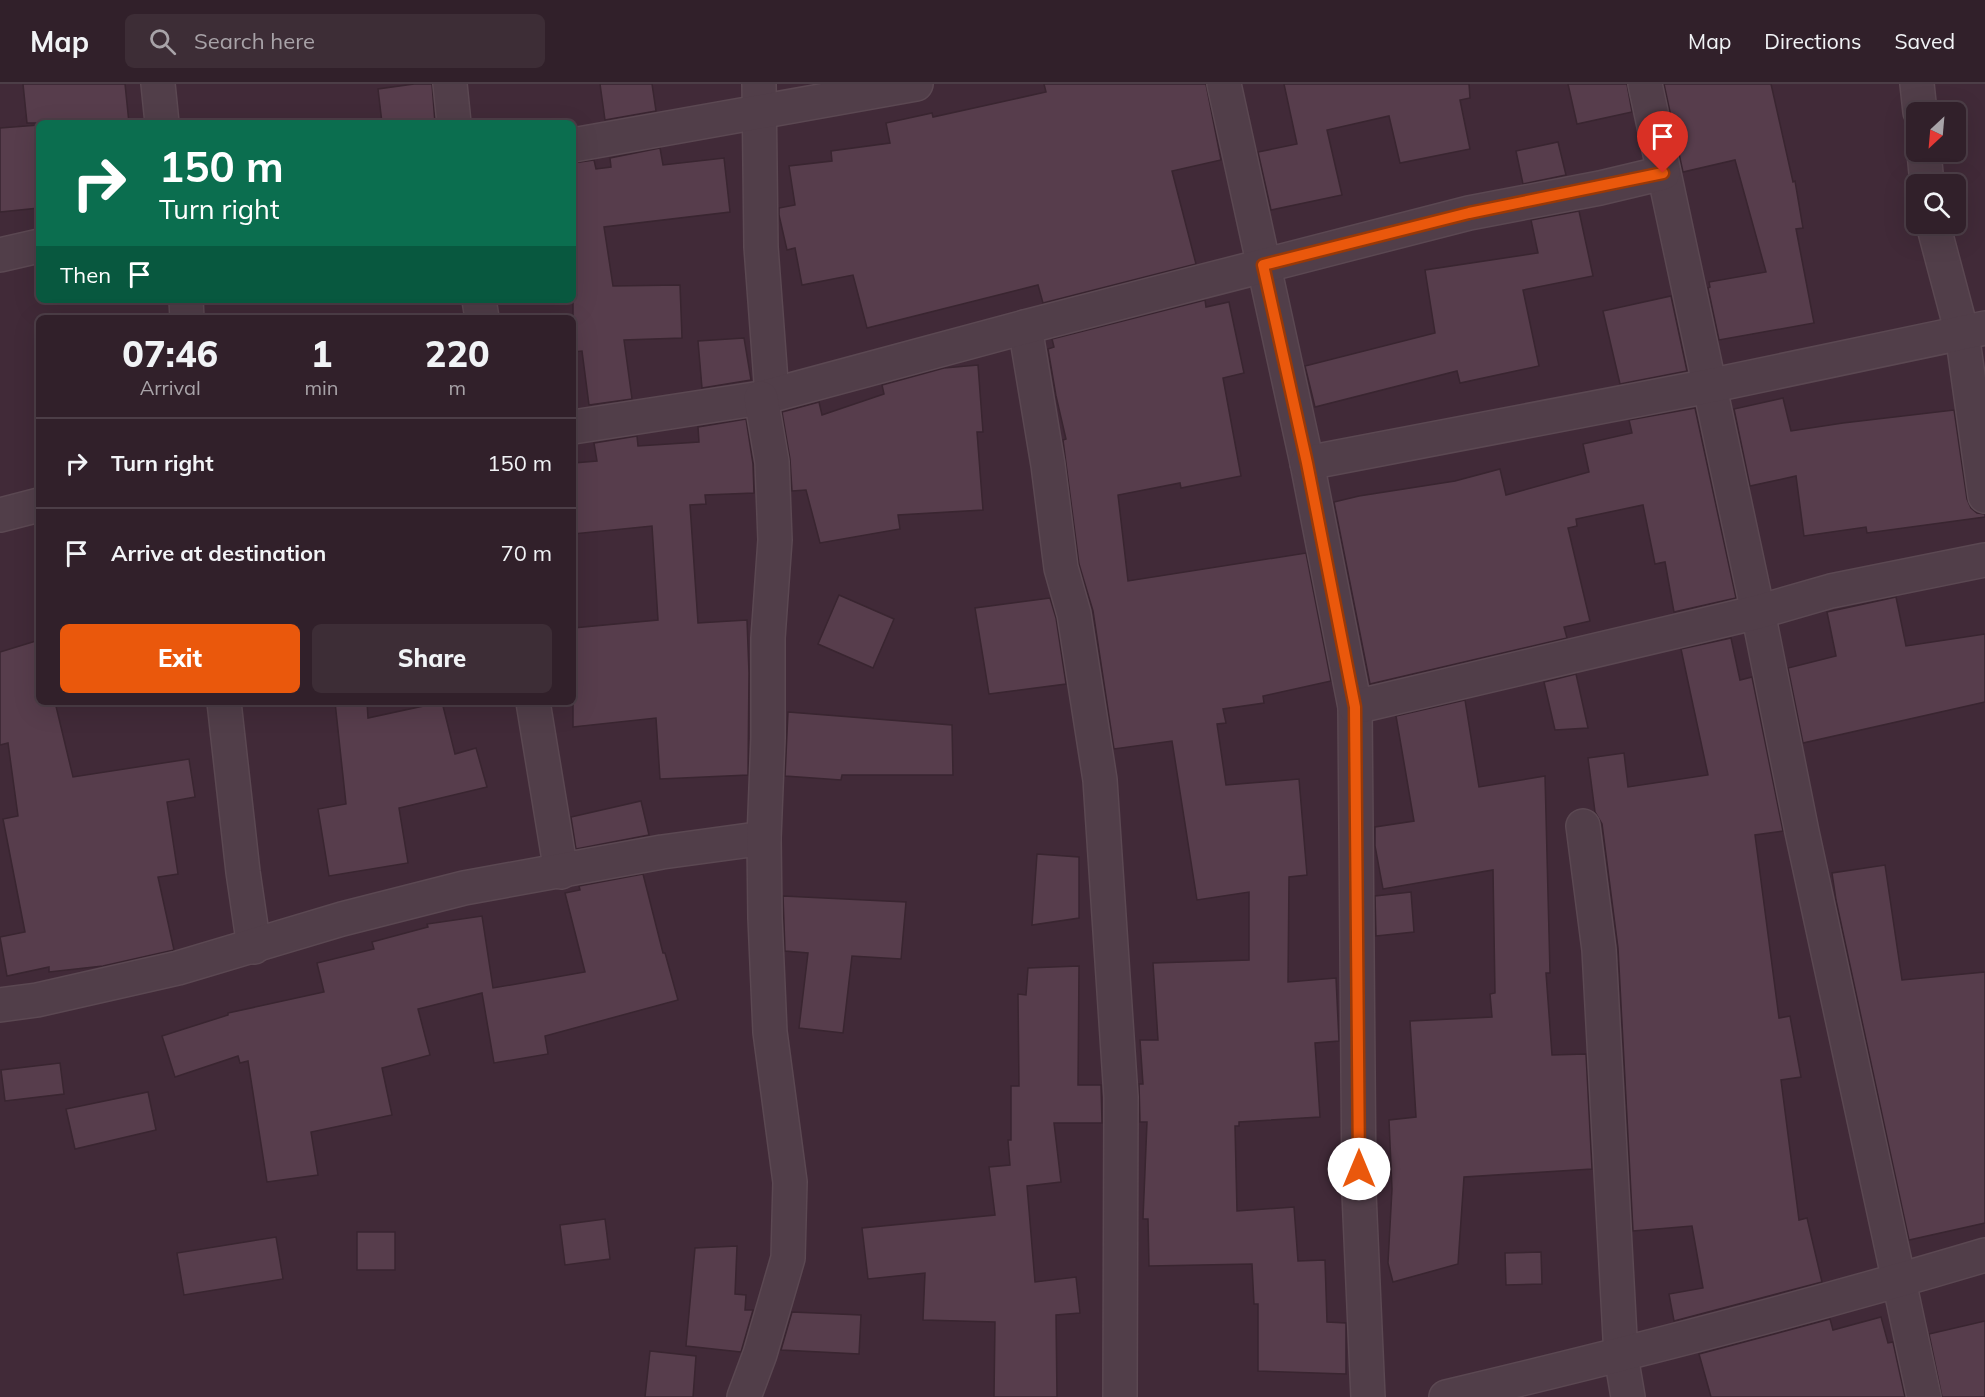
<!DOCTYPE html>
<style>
:root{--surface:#31202a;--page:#3d2d36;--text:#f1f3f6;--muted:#a8a3a8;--line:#4c3e47;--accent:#ea580c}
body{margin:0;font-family:Mulish,sans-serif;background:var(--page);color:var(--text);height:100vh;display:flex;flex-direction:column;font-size:22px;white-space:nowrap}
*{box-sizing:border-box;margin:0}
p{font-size:20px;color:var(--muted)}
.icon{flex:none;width:33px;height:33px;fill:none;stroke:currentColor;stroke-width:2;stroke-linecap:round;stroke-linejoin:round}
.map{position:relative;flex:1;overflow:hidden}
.details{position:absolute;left:36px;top:231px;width:540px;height:390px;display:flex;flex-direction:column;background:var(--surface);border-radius:9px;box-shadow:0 6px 24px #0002,0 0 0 2px var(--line)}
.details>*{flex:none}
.hud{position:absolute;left:36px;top:36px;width:540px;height:183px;border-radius:9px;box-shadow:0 6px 24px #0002,0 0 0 2px var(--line);background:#0b6e4f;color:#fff;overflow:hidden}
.needle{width:39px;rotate:206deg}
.buttons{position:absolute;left:1906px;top:18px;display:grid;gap:12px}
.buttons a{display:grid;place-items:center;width:60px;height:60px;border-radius:9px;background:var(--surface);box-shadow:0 6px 24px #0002,0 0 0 2px var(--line);font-size:30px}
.pin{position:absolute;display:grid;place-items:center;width:51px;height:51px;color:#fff;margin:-62px -26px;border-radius:50% 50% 50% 0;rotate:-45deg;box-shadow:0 0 6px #0007}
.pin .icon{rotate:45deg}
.me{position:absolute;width:66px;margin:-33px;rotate:0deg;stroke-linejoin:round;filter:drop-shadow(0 0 4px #0008)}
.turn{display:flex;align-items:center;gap:21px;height:126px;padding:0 24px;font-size:27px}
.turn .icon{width:78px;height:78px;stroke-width:2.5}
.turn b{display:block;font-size:42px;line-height:51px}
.then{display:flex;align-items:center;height:57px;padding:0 24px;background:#0003;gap:12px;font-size:22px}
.eta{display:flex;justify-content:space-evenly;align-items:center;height:102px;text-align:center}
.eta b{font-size:36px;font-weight:800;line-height:42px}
.button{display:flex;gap:12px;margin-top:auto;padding:12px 24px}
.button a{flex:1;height:69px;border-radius:9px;background:var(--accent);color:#fff;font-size:24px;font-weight:800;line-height:69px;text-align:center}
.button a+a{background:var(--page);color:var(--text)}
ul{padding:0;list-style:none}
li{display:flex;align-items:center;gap:18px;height:90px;padding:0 24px;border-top:2px solid var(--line)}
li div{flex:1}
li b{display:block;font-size:22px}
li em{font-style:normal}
header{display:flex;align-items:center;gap:36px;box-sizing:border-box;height:84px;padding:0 30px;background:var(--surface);border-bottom:2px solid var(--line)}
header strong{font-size:28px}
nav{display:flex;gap:33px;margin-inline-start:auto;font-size:21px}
.search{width:420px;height:54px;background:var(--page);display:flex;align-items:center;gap:15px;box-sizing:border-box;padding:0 21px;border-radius:9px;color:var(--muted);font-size:22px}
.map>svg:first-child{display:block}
.building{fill:#573d4c;stroke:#392530;stroke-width:1.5}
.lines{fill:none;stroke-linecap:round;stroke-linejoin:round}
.street-casing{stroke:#5b4852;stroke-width:36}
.street{stroke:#513e49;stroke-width:33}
.route-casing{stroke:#983908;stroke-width:15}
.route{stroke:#ea580c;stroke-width:10}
</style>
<header>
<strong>Map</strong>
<div class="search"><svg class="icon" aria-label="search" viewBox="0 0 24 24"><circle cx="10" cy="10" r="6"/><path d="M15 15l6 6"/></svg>Search here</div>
<nav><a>Map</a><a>Directions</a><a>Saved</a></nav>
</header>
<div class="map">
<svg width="1985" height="1313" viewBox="0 0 1985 1313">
<rect width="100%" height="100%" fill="#412a38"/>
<g class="building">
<path d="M23 0H125L129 39H27Z"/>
<path d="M414 0H432L435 39H382L378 5Z"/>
<path d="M600 0H652L656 27 605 36Z"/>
<path d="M1044 0H1206L1221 76 1172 87 1196 180 1043 219 1038 201 867 244 853 191 802 201 795 164 787 166 779 131V124L795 121 789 82 832 77 831 67 890 59 886 39 932 29 933 33 1046 8Z"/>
<path d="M1284 0H1469L1470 14 1460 16 1470 65 1400 79 1389 32 1327 46 1342 111 1271 126 1258 68 1297 60Z"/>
<path d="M1568 0H1627L1632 28 1577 40Z"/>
<path d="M1664 0H1771L1793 98 1795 97 1803 144 1796 145 1814 239 1719 256 1708 204 1710 203 1709 198 1766 188 1735 76 1683 88Z"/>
<path d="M39 41V124L0 128V44Z"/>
<path d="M1558 58 1566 91 1523 100 1516 67Z"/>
<path d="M660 64 663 81 724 74 730 128 604 143 613 202 680 201 682 254 624 256 632 315 589 321 582 267 573 268V79L594 76 596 85 611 83 610 74Z"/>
<path d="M1579 127 1593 192 1523 206 1539 282 1460 299 1457 287 1315 323 1305 282 1435 249 1425 186 1538 169 1531 136Z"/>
<path d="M1671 212 1687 287 1620 300 1603 227Z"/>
<path d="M1205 216 1206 223 1229 218 1244 289 1223 294 1241 392 1181 404 1180 399 1118 411 1128 497 1306 469 1331 597 1263 612 1264 619 1223 625 1226 639 1217 640 1226 701 1299 695 1307 791 1289 793 1288 898 1336 894 1339 957 1315 959 1320 1033 1239 1038V1042H1235L1237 1127 1294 1123 1298 1177 1325 1176 1327 1238 1346 1239V1290L1258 1287V1220H1254L1252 1180 1149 1182 1148 1135H1143L1147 1038H1140L1139 1000H1143L1140 956H1158L1153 879 1249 876V808L1197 816 1172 657 1114 665 1093 527 1079 480 1063 356 1066 355 1056 312 1048 265 1054 263 1052 255Z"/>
<path d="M744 254 751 296 702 304 698 257Z"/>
<path d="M978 281 983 348H977L983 426 898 431 900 445 820 459 806 406 792 407 790 375 782 328 819 318 822 331 884 310 882 301 944 284Z"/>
<path d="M1783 314 1791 347 1843 339 1954 326 1967 415 1971 424 1977 429 1985 430V433L1867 449 1866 443 1804 452 1796 392 1750 402 1734 325Z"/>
<path d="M1695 324 1736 514 1674 528 1665 478 1655 480 1643 421 1576 435 1577 442 1568 444 1590 537 1564 543 1567 554 1370 600 1334 418 1359 412 1455 397 1500 385 1506 411 1589 388 1583 360 1632 349 1629 336Z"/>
<path d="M746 335 753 380 754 409 705 411 706 420 690 421 698 539 747 536 749 589 748 691 660 695 656 634 573 643V544L658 536 652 442 573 450V379L597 377 594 359 637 352 638 362 699 358 698 343Z"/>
<path d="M839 511 894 535 873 584 818 560Z"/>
<path d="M1896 513 1906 562 1985 550V618L1803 659 1788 584 1836 572 1827 528Z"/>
<path d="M1050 514 1056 534 1066 600 989 610 975 524Z"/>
<path d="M1731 554 1740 596 1752 593 1783 747 1755 751 1779 934 1790 932 1801 993 1781 996 1799 1136 1807 1134 1822 1198 1674 1237 1669 1210 1703 1204 1692 1142 1633 1147 1618 864 1602 740 1595 728 1588 674 1624 669 1628 703 1708 691 1681 565Z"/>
<path d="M39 556V618H55L73 693 189 675 195 713 167 718 178 790 158 793 174 866 103 882 49 888V883L7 892 0 853 25 848 3 735 18 732 8 659 0 661V568Z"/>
<path d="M1576 590 1588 644 1555 646 1544 598Z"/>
<path d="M1465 616 1479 703 1545 692 1550 889H1546L1552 971 1586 970 1592 1085 1464 1093 1458 1180 1393 1198 1388 1179 1392 1105 1389 1036 1416 1033 1410 937 1492 933 1490 910 1495 909 1493 786 1383 805 1375 762V743L1414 737 1396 632Z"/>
<path d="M335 618H367L368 634 442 618 455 670 476 664 487 703 399 724 408 779 329 792 318 725 346 720Z"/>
<path d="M788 628 952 641 953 691H842L841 696 785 692Z"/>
<path d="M641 717 649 751 576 765 571 733Z"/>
<path d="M1037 770 1079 773V834L1032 841Z"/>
<path d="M1885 781 1902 896 1985 888V1139L1909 1156 1836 816 1832 789Z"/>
<path d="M643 790 663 869H665L678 916 545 952 548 970 494 979 482 909 418 925 430 971 382 984 392 1031 311 1048 318 1091 267 1098 248 977 240 979 238 972 175 993 162 952 228 931V929L324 908 317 879 374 865 372 858 428 843 427 840 482 832 493 904 585 888 565 809 580 806 579 802Z"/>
<path d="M1411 808 1414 848 1376 852 1375 812Z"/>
<path d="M783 812 906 818 901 875 852 872 843 949 799 944 808 869 785 867Z"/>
<path d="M1079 882 1078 1001H1101L1102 1039H1054L1061 1098 1027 1102 1035 1198 1076 1193 1080 1229 1056 1231 1057 1313H994L995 1238 923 1236 925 1189 868 1195 862 1144 995 1131 989 1083 1010 1081 1008 1056H1011V1002H1019L1018 910 1026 911 1028 884Z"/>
<path d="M60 979 64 1010 5 1017 1 986Z"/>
<path d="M148 1008 156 1046 75 1065 66 1025Z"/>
<path d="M605 1135 610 1175 565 1181 560 1141Z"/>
<rect x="357" y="1148" width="38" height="38"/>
<path d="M276 1153 283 1195 184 1211 177 1169Z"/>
<path d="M737 1162 735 1210 746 1211 745 1226H753L741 1268 686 1262 695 1164Z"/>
<path d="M1541 1168 1542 1200 1506 1201 1505 1169Z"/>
<path d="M792 1228 861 1231 859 1270 781 1266Z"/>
<path d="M1881 1233 1888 1259 1893 1258 1905 1313H1711L1699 1270 1830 1235 1833 1246Z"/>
<path d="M1985 1237V1313H1942L1929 1250Z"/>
<path d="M650 1267 696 1272 693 1313H645Z"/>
</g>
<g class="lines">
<g class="street-casing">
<g id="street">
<path d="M158 0 162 39"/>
<path d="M450 0 454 39"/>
<path d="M759 0 761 163 772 311"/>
<path d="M1224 0 1307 379 1355 623 1359 1109 1368 1313"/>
<path d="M1645 0 1758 528 1802 748 1924 1313"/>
<path d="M1917 0 1920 28"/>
<path d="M573 61 916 0"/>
<path d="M1924 68 1927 100"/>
<path d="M1933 140 1962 249 1985 412"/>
<path d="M0 171 39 162"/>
<path d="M186 216 187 234"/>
<path d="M479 216 482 234"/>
<path d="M1025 243 1048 381 1061 484 1074 530 1100 696 1121 1013 1120 1313"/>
<path d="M573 343 761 314 1025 243 1469 129 1600 104 1663 89"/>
<path d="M1307 379 1709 302 1985 244"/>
<path d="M0 431 39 421"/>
<path d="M224 618 243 788 254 863"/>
<path d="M533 618 561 788"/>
<path d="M1355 623 1758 528 1831 507 1985 476"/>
<path d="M1583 742 1599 866 1621 1272 1628 1313"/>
<path d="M0 921 37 916 178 884 342 835 464 804 662 768 764 754"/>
<path d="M744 1313 760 1270 788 1174 790 1098 770 948 765 834 764 754 768 654V554L775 456 772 378 761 314"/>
<path d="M1446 1313C1627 1270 1807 1224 1985 1171"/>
</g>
</g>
<use href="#street" class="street"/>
</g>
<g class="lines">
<g class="route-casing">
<path id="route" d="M1359 1085 1355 623 1307 379 1263 181 1469 129 1663 89"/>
</g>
<use href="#route" class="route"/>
</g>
</svg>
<div class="buttons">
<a><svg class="needle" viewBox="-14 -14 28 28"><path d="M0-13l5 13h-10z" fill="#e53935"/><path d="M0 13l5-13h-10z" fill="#a8a3a8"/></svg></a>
<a><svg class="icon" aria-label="search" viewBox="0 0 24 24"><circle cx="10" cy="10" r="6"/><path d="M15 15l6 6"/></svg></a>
</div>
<div class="pin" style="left:1663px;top:89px;background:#d93025"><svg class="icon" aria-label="arrive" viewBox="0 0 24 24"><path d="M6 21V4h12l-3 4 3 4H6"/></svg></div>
<svg class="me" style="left:1359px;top:1085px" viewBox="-20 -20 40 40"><circle r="19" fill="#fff"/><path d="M0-13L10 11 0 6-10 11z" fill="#ea580c"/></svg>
<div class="hud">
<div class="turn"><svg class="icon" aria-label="right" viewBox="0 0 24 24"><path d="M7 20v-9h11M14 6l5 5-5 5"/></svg><div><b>150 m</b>Turn right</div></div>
<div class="then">Then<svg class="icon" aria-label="arrive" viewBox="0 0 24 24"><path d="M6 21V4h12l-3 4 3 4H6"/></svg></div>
</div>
<section class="details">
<div class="eta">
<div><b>07:46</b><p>Arrival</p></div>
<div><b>1</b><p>min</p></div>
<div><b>220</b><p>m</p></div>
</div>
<ul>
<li><svg class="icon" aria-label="right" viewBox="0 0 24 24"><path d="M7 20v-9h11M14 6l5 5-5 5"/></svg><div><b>Turn right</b></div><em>150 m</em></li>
<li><svg class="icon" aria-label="arrive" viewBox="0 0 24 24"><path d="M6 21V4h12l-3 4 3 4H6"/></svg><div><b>Arrive at destination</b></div><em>70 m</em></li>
</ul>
<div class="button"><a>Exit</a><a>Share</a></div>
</section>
</div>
